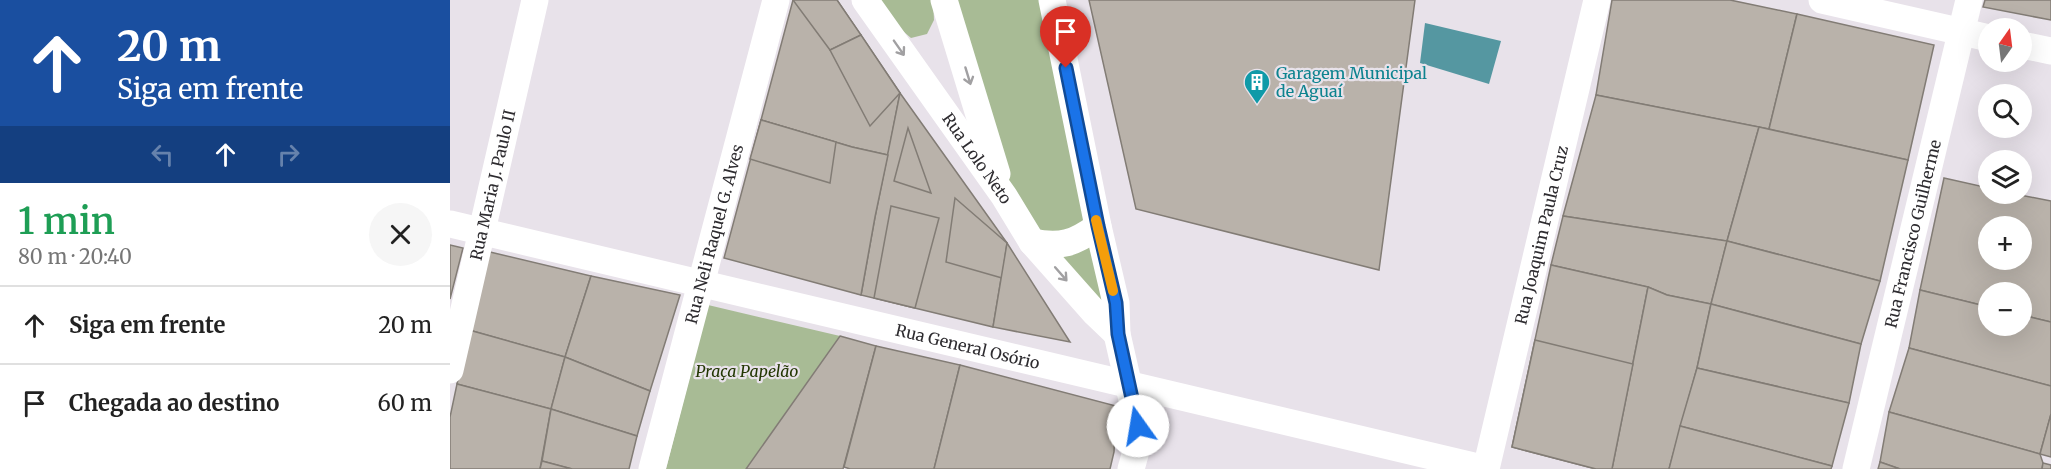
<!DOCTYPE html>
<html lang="pt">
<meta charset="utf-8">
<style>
:root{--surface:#fff;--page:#f6f6f6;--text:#222;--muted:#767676;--line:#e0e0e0}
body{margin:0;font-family:Merriweather,serif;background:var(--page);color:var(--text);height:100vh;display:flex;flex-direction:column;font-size:22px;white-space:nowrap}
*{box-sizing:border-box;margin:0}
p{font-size:20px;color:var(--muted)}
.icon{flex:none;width:33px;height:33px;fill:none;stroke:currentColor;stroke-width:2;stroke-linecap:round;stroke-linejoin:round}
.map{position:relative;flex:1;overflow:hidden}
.panel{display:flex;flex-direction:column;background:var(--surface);width:450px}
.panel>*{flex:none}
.banner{background:#1a4fa0;color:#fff;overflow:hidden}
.needle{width:39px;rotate:14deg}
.fabs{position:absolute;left:1528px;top:18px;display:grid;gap:12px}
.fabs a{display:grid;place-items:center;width:54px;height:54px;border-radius:50%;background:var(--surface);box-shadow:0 6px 24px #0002;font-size:30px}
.pin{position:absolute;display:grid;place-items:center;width:51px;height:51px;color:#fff;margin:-62px -26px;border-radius:50% 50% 50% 0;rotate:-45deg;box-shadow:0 0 6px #0007}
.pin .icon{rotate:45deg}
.me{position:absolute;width:66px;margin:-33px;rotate:347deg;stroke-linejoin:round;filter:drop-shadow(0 0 4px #0008)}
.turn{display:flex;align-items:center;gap:21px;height:126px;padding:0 18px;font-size:27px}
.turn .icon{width:78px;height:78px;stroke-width:2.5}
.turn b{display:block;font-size:42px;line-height:51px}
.lanes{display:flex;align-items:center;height:57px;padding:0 18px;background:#0003;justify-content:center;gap:30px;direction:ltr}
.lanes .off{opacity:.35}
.round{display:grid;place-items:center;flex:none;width:63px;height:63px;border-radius:32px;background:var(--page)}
.headline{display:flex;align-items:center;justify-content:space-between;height:102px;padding:0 18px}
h1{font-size:36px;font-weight:600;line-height:45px;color:#1e9e55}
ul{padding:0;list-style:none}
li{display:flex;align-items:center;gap:18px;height:78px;padding:0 18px;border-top:2px solid var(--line)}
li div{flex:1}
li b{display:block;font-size:22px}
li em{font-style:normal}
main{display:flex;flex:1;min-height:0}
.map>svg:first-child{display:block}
.green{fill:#a8bb95}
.water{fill:#5597a1}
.building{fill:#b9b2aa;stroke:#827c75;stroke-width:1.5;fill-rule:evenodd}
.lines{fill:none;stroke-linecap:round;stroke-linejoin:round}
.street{stroke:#fff;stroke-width:27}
.oneway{stroke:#a1a0a2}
.route-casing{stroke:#114b97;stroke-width:15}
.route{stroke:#1a73e8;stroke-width:10}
.slow{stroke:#f59e0b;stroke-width:10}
.labels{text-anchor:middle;stroke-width:4.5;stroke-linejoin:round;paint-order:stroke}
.culture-label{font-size:16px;fill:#0d838f;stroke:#e8e2ea;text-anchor:start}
.street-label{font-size:16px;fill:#2e2c30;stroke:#e8e2ea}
.park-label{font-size:16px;font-style:italic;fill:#233703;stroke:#e8e2ea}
</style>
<main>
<section class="panel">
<div class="banner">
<div class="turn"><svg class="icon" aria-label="ahead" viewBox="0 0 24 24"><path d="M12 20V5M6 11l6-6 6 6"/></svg><div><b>20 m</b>Siga em frente</div></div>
<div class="lanes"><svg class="icon off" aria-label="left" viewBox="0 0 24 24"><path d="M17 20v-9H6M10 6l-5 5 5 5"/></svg><svg class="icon" aria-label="ahead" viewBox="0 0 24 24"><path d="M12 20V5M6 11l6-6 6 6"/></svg><svg class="icon off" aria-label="right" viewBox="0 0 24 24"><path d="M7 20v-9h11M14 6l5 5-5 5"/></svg></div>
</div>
<div class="headline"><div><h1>1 min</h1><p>80 m · 20:40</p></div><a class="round"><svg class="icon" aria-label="close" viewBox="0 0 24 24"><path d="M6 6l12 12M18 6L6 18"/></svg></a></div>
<ul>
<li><svg class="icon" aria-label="ahead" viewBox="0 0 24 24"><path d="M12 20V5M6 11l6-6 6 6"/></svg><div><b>Siga em frente</b></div><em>20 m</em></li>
<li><svg class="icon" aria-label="arrive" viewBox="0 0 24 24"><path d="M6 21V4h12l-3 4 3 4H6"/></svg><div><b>Chegada ao destino</b></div><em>60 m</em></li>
</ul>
</section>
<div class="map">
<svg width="1601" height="469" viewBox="0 0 1601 469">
<rect width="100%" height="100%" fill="#e8e2ea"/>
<g class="green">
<path d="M424 0H483L484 20 477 34 461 38 434 15Z"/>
<path d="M501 0H596L639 226 598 243 558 194Z"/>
<path d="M648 226 667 334 602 246Z"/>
<path d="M258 305 390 336 296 469H216Z"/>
</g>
<path class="water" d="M975 23 1051 41 1039 84 970 63Z"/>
<g class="building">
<path d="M343 0H387L450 93 438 155 402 147 311 120Z"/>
<path d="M343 0H387L411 35 380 50Z"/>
<path d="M639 0H965L929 270 686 209Z"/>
<path d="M1162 0H1280L1347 14 1319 129 1146 95Z"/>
<path d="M1535 0H1601V20L1533 7Z"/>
<path d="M1347 14 1484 45 1458 160 1319 129Z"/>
<path d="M411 35 450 93 420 126 380 50Z"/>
<path d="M450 93 557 243 543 327 411 295 425 217Z"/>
<path d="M1146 95 1309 127 1277 241 1113 216Z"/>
<path d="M311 120 402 147 438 155 425 217 411 295 274 258Z"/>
<path d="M311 120 386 142 380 183 300 159Z"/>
<path d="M1309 127 1458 160 1430 281 1277 241Z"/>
<path d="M458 128 481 193 444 181Z"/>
<path d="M1494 178 1539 188V194H1565L1601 201V322L1572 315V292H1539V307L1470 290ZM1539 226H1572V260H1539Z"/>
<path d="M505 198 557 243 552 278 496 262Z"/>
<path d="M441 206 489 218 465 308 424 298Z"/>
<path d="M1113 216 1277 241 1261 304 1217 295 1198 287 1101 265Z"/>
<path d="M1277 241 1430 281 1411 344 1261 304Z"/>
<path d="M557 243 620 342 543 327Z"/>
<path d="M0 245 13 248 0 299Z"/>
<path d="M40 252 141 276 115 357 19 330Z"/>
<path d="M1101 265 1198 287 1162 469H1146L1062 447Z"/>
<path d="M141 276 230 295 200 391 115 357Z"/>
<path d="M1198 287 1217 295 1261 304 1247 368 1219 469H1162Z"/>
<path d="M1470 290 1539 307V326H1572V315L1601 322V386L1459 348Z"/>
<path d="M1261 304 1411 344 1399 403 1247 368Z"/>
<path d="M19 330 115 357 101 409 7 384Z"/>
<path d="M390 336 426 346 393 469H296Z"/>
<path d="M1085 340 1183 364 1162 469H1146L1062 447Z"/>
<path d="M426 346 510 365 484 469H400L394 467Z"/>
<path d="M1459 348 1601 386V414L1590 454 1439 412Z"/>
<path d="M115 357 200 391 187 436 101 409Z"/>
<path d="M510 365 666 406 664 452 660 469H484Z"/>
<path d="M1247 368 1399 403 1382 466 1230 426Z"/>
<path d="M7 384 101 409 90 469H0V417Z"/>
<path d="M101 409 187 436 179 469H122L92 461Z"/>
<path d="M1439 412 1590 454 1593 463 1592 469H1450L1430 462Z"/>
<path d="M1601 414V457L1590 454Z"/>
<path d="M1230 426 1382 466 1381 469H1219Z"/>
<path d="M92 461 122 469H90Z"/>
<path d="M1430 462 1450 469H1428Z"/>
<path d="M1593 463 1601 465V469H1592Z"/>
</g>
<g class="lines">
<g class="street">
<path id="s1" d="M415 0 554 196 582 242 645 313 667 334 666 303 648 226 602 0"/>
<path d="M494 0 547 174"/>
<path d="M1372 0 1539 38"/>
<path d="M1572 45 1601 51"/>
<path id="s2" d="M0 224 1036 469 1147 0"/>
<path d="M582 242C611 248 625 243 648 226"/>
<path d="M667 334 688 426 686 451 681 469"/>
<path id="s3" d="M0 370 85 0"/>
<path id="s4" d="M202 469 326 0"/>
<path id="s5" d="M1406 469 1519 0"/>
</g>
</g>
<defs><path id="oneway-shaft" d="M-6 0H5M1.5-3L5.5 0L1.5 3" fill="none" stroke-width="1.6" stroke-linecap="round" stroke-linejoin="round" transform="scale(1.5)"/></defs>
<g class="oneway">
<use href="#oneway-shaft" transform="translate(449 48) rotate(55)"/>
<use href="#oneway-shaft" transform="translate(518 76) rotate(73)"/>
<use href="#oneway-shaft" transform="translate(611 274) rotate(49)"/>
</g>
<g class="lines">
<g class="route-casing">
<path id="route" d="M616 68 648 226 666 303 668 334 688 426"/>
</g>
<use href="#route" class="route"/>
<path class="slow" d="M646 220 663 291"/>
</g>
<defs>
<g id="building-pin" transform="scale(1.35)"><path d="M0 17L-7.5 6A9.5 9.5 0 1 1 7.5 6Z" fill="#0f9aa8" stroke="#e8e2ea"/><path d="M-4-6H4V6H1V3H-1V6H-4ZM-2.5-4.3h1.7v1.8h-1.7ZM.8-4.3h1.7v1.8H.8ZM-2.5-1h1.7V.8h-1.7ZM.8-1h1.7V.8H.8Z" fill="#fff"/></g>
</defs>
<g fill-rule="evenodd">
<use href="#building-pin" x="807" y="82"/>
</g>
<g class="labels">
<g class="culture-label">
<text x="826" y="79">Garagem Municipal<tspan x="826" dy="18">de Aguaí</tspan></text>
</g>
<g class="street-label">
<text dy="6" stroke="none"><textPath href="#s1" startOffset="194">Rua Lolo Neto</textPath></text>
<text dy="6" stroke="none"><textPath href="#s3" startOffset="190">Rua Maria J. Paulo II</textPath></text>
<text dy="6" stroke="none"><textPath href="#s2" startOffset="1305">Rua Joaquim Paula Cruz</textPath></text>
<text dy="6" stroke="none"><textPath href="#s5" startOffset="242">Rua Francisco Guilherme</textPath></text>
<text dy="6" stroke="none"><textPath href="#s4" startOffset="243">Rua Neli Raquel G. Alves</textPath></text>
<text dy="6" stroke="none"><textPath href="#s2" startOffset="532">Rua General Osório</textPath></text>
</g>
<g class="park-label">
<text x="297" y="377">Praça Papelão</text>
</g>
</g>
</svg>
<div class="fabs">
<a><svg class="needle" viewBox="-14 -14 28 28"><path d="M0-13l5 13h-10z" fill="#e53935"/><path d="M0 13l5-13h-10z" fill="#767676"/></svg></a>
<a><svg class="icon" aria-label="search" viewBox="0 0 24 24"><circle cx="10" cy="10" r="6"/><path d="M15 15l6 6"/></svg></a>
<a><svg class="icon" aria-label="layers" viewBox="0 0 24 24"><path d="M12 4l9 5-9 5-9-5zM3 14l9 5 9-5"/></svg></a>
<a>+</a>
<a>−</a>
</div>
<div class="pin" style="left:616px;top:68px;background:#d93025"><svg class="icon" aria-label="arrive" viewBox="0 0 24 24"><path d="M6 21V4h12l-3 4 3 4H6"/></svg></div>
<svg class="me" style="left:688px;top:426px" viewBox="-20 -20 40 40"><circle r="19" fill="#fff"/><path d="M0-13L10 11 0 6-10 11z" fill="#1a73e8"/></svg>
</div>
</main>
